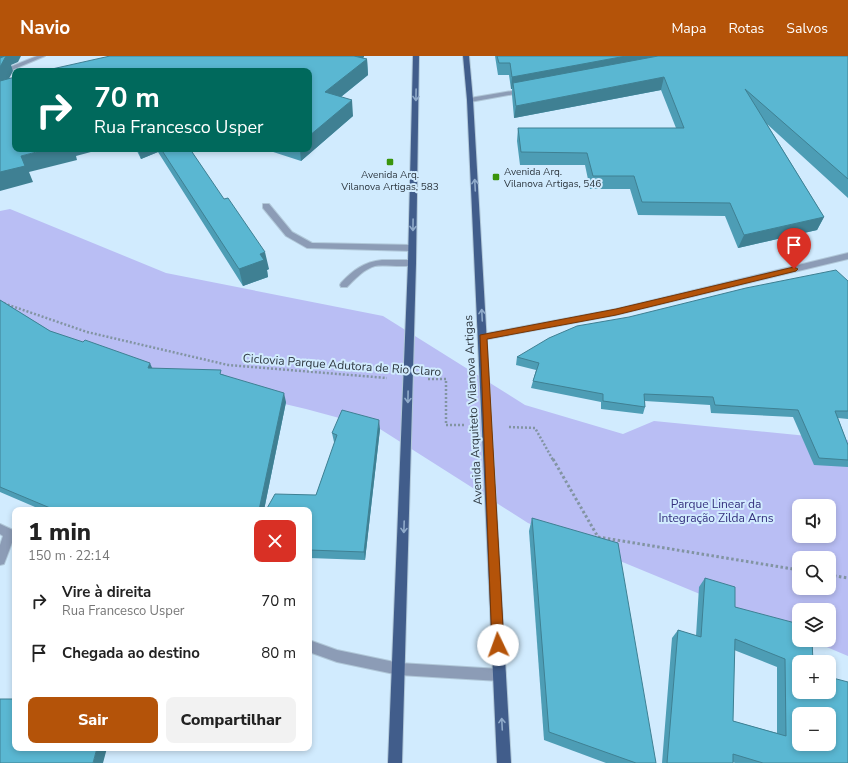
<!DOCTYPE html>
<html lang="pt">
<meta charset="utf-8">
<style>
:root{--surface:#fff;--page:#f2f2f2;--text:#222;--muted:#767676;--accent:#b45309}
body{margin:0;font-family:"Nunito Sans",sans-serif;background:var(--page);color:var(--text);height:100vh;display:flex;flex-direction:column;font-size:15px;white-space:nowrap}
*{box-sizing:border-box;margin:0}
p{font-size:13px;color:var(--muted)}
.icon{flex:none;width:22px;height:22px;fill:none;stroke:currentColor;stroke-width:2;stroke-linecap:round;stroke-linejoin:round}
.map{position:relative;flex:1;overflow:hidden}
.drawer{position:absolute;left:12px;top:451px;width:300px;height:244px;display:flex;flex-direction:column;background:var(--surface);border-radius:8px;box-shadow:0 2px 6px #0003}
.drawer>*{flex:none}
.guide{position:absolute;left:12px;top:12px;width:300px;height:84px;border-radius:8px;box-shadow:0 2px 6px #0003;background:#00695c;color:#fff;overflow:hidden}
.buttons{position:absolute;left:792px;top:443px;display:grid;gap:8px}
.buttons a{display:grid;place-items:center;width:44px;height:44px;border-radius:8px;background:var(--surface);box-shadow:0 2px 6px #0003;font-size:20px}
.pin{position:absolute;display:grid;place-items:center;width:34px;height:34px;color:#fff;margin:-41px -17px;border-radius:50% 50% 50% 0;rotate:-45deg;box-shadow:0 0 4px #0007}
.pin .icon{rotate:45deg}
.me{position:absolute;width:44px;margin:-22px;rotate:357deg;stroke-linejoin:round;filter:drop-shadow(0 0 3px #0008)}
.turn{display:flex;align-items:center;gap:14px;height:84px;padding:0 16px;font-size:18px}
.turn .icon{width:52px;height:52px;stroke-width:2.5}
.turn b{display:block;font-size:28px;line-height:34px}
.round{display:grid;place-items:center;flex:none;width:42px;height:42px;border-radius:8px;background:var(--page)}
.summary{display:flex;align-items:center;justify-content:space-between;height:68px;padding:0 16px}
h1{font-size:24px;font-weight:800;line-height:30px}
.primary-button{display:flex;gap:8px;margin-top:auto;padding:8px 16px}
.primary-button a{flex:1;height:46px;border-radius:8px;background:var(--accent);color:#fff;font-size:16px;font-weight:800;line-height:46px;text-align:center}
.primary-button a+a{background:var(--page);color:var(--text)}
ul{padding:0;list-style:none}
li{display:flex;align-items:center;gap:12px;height:52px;padding:0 16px}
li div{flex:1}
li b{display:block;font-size:15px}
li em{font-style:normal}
header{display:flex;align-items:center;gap:24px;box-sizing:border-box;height:56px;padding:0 20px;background:var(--accent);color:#fff}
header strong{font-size:19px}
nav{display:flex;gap:22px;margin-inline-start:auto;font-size:14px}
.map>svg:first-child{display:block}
.green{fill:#b9bef4;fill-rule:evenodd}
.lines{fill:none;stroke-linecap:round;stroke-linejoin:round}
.minor-casing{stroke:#b0c7d8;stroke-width:2}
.major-casing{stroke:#b0c7d8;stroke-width:2}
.path-far1{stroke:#8294a2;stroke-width:2.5;stroke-dasharray:2 2;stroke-linecap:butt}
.path{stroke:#8294a2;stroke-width:3;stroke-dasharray:2.5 2.5;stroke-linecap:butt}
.minor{fill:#8c9cb6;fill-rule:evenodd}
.major{fill:#415d8b;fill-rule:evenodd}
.wall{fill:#4d9db5;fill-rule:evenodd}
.shaded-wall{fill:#3f8093}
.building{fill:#5ab7d2;stroke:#3f8093;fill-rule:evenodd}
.oneway{stroke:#90abca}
.route{fill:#b45309;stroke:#753606}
.poi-dot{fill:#3a940c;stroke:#d1ebfe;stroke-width:1.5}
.labels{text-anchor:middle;stroke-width:4;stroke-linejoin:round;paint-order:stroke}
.far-poi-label{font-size:10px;fill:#2e3840;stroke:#d1ebfe;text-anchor:start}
.street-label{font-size:12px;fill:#2e3840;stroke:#d1ebfe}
.park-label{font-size:12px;fill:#35317e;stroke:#d1ebfe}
</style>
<header>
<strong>Navio</strong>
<nav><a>Mapa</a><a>Rotas</a><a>Salvos</a></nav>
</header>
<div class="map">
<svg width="848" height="707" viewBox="0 0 848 707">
<rect width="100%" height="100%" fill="#d1ebfe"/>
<path class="green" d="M10 153 166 217 383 260 525 349 623 378 654 365 848 384V600L810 584H829V554H799V579L528 467 380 373 306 353 175 322 60 282 0 256V155ZM799 450H829V480H799ZM799 502H829V532H799Z"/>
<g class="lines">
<g class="minor-casing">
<g id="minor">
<path d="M37 0H45L0 19V15Z"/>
<path d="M524 33 526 34V36L470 46 467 44 470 42Z"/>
<path d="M263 148H269L292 176 312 187 412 189 416 192 412 195 307 192 286 180 263 152Z"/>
<path d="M848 197V203L616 259 483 284 478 281 483 278 616 253Z"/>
<path d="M382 204H412L416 207C410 213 385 208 375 210 364 213 355 223 347 231H341L340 229 341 227C353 214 364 206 382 204Z"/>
<path d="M0 468 15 475V485L13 484 4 508 0 509V489L3 480 0 478Z"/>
<path d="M309 584 337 594 399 607 500 613 505 614 506 619 505 624 500 625 399 619 337 606 309 596Z"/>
</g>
</g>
<g class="major-casing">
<g id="major">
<path d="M413 0H419L416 207 402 707H388L408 207Z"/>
<path d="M463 0H469L473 44 511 707H497L467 44Z"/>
</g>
</g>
<g class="path-far1">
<path d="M0 246 87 276 228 309 387 322"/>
<path d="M428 323H446V369H466"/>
<path d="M509 371 535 372 553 404"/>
</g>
<g class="path">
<path d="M553 403 598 481 799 514"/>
<path d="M829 519 848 522"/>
</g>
<use href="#minor" class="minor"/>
<use href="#major" class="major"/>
</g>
<g class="wall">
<path d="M110 0H364V1L362 2 367 3 368 19 341 41 353 60 301 105 264 93H309Z"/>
<path d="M495 0H848V142L767 68 824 161 817 174 738 192 725 160 638 159 630 133H590L585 109H520L517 85 518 72H676L661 34 514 62 512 39V33H511L509 19H498Z"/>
<path d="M136 93H190L269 213 267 214 268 221 243 230 158 96 141 103Z"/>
<path d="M848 225V363L838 362 848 389V411L814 409 793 361 711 357 710 349 645 345V351L643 358 601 353V346L531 332 533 325 536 314 516 309 517 301Z"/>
<path d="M0 244 50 275 152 312 222 318 286 346 264 454H42L0 436Z"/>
<path d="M380 373 365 504 309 502V454L316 439 335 386H334L332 377Z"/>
<path d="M532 462 656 707H606L544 684 529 475Z"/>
<path d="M705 522 735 551 799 606 848 707H735L733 706V707H662L672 582 678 574 696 580 699 531ZM734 594 777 611V677L733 665Z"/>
</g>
<g class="shaded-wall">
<path d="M0 0H21L18 6 11 9 13 15 0 40Z"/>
<path d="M347 0H364V1L348 14Z"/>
<path d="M626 0H687L513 27 512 33H511L512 21Z"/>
<path d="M367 3 368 19 327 52 325 36Z"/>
<path d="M664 21 661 34 514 62 516 50Z"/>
<path d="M352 44 353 60 301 105 300 93H309V80Z"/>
<path d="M48 93H102L76 100 77 104 29 116 33 126 0 135V116L21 100Z"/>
<path d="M138 93H157L158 96 141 103Z"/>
<path d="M824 161 817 174 738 192 744 179Z"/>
<path d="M265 196 269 213 267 214 268 221 243 230 239 213 260 198Z"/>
<path d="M150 307 154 316 148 312Z"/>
<path d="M284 337 286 346 264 454H259Z"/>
<path d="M379 364 380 373 365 504 364 496Z"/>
<path d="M97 692H107L103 707H93Z"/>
</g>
<g class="building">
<path d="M5 0H6L0 11V2Z"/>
<path d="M110 0H354L367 3 325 36 352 44 309 80V15H43Z"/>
<path d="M497 0H626L512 21 510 7H499Z"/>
<path d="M658 0H848V123L745 33 824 161 744 179 730 147 642 146 634 120H593L587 97 521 96 518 72H684L664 21 516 50 513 27Z"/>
<path d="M15 21V93H48L21 100 25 110 0 116V25Z"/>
<path d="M161 93H190L224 143 228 142 265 196 260 198 264 204 239 213Z"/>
<path d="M836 214 848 225V355H835L848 389V404L819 402 798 354 715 349 713 341 644 338 645 351 603 345V338L533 325 539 307 517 301 549 282 577 270 629 261 746 232Z"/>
<path d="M0 244 50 275 83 286 85 284 150 307 148 312 221 314 220 318 284 337 259 454H55L0 431Z"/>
<path d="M342 354 379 364 364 496 309 494V454H266L275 438 316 439 337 379 332 377Z"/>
<path d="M532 462 618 487 656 707H636L549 676Z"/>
<path d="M705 522 735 531V551L799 568V584H812L813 606H799V636H829V621L848 626V707H763L733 698V707H667L678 574 701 581ZM735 583 785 603 786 680 733 665ZM799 658H829V688H799Z"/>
<path d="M0 643H15V692H97L93 707H0Z"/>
</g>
<defs><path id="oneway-shaft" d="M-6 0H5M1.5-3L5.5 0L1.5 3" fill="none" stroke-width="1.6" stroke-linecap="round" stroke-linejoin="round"/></defs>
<g class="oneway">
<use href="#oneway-shaft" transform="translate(416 39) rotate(91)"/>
<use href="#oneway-shaft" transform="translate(475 129) rotate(-93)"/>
<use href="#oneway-shaft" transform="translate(413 169) rotate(91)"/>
<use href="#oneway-shaft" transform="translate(482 259) rotate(-93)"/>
<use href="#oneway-shaft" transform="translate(408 341) rotate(91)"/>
<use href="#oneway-shaft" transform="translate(404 471) rotate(92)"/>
<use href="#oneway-shaft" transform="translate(502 668) rotate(-93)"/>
</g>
<path class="route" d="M794 211 798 213 796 215 616 259 487 283 504 589 502 593 498 594 494 593 492 589 480 279 616 253Z"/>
<g class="poi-dot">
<rect x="386" y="102" width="8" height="8" rx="2"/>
<rect x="492" y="117" width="8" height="8" rx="2"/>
</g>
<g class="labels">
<g class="far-poi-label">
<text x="504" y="119">Avenida Arq.<tspan x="504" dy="12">Vilanova Artigas, 546</tspan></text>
<text x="390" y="122" text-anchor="middle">Avenida Arq.<tspan x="390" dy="12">Vilanova Artigas, 583</tspan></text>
</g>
<g class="street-label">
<text transform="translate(342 309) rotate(4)" y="4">Ciclovia Parque Adutora de Rio Claro</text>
<text transform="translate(473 354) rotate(-93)" y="4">Avenida Arquiteto Vilanova Artigas</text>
</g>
<g class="park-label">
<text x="716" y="452">Parque Linear da<tspan x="716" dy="14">Integração Zilda Arns</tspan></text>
</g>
</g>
</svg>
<div class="buttons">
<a><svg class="icon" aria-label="sound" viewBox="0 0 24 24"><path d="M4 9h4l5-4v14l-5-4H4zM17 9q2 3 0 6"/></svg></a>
<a><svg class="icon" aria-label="search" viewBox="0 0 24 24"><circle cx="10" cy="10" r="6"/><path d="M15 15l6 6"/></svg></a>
<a><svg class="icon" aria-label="layers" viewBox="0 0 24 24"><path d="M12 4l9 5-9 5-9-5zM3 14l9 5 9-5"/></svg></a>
<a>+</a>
<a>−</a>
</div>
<div class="pin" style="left:794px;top:213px;background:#d93025"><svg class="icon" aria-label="arrive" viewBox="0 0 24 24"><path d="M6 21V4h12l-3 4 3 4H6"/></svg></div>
<svg class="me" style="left:498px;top:589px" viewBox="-20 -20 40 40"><circle r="19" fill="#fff"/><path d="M0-13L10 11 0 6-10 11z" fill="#b45309"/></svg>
<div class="guide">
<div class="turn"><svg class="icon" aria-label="right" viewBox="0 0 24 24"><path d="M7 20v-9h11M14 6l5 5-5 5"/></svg><div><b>70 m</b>Rua Francesco Usper</div></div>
</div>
<section class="drawer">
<div class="summary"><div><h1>1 min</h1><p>150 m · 22:14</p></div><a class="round" style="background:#d93025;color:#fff"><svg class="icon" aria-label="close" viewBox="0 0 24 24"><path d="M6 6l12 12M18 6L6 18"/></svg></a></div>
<ul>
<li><svg class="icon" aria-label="right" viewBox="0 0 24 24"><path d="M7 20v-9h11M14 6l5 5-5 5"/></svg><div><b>Vire à direita</b><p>Rua Francesco Usper</p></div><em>70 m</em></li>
<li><svg class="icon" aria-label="arrive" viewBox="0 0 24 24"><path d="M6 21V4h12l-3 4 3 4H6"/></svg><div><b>Chegada ao destino</b></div><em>80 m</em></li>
</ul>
<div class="primary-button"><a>Sair</a><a>Compartilhar</a></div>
</section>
</div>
